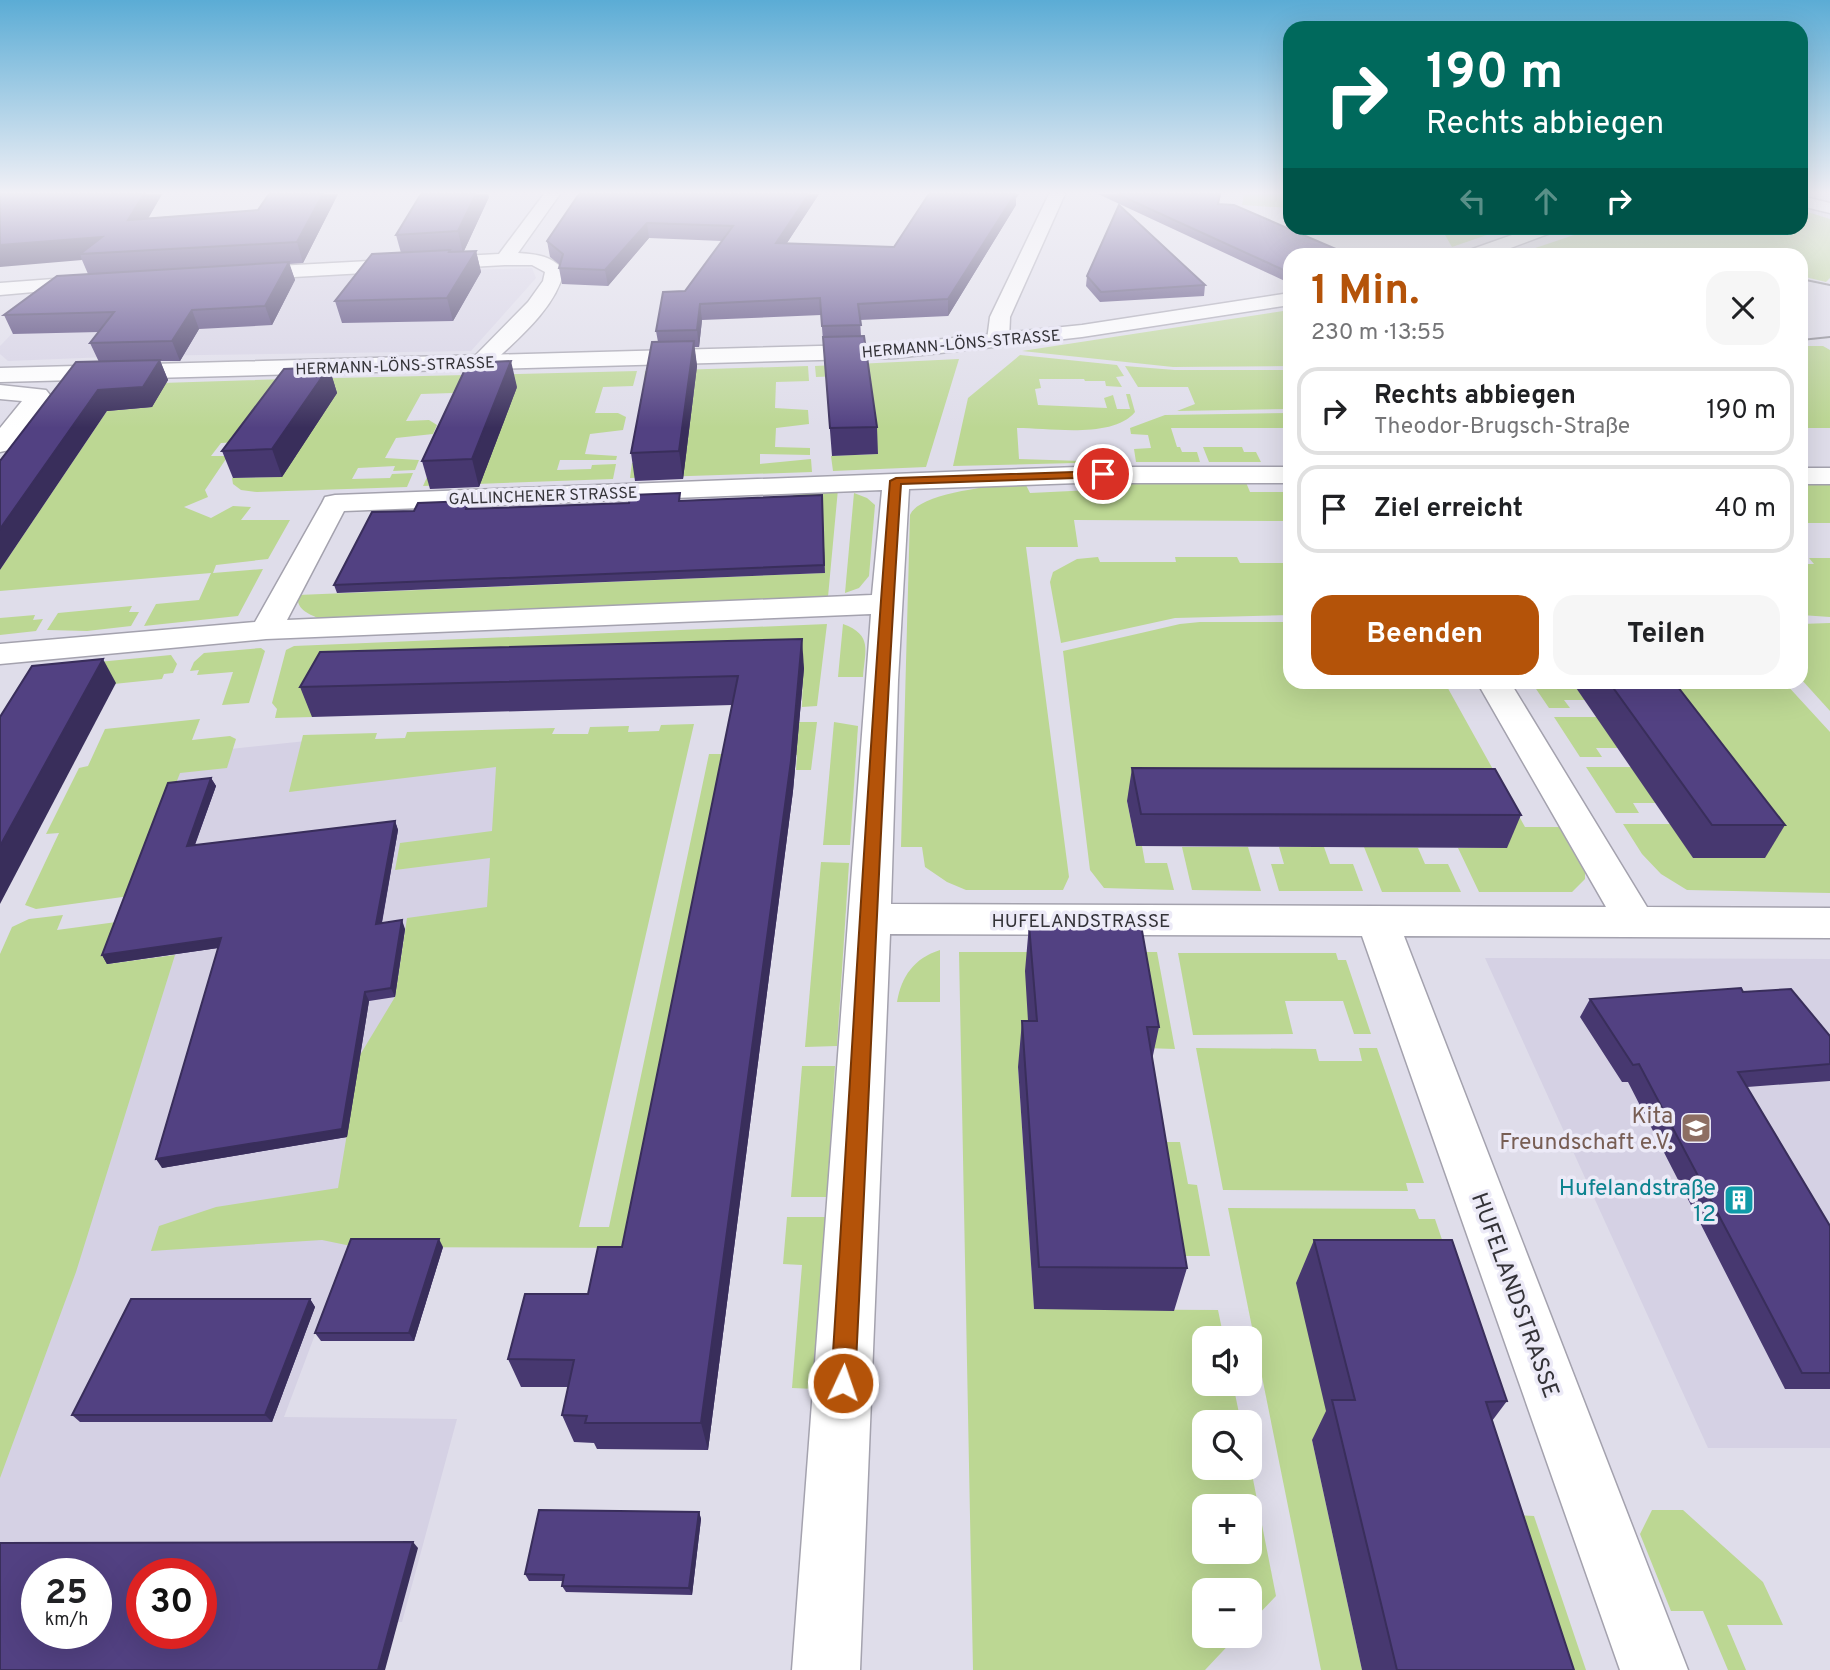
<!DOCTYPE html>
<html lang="de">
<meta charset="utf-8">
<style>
:root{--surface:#fff;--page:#f6f6f6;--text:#202124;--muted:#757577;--line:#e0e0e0;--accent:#b45309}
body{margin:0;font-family:Overpass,sans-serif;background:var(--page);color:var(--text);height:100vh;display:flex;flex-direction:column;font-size:26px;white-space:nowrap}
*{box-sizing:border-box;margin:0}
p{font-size:23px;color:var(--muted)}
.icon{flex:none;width:38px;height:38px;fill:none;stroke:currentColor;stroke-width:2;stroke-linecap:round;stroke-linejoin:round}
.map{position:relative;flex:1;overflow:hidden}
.sheet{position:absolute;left:1283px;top:248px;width:525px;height:441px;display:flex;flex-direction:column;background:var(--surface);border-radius:21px;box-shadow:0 7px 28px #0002}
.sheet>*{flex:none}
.guide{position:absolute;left:1283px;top:21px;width:525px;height:214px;border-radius:21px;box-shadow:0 7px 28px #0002;background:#00695c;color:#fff;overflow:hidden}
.tools{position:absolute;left:1192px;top:1326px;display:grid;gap:14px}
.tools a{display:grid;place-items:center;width:70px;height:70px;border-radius:14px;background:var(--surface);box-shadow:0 7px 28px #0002;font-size:35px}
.speed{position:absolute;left:21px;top:1558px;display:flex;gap:14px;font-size:35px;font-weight:700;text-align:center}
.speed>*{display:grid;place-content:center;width:91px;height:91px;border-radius:50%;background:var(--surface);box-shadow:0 7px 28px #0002;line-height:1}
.speed small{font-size:18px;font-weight:400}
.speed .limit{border:10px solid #d22;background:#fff;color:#111}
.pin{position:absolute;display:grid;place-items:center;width:60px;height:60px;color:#fff;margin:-30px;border:4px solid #fff;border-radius:50%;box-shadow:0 2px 7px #0007}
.me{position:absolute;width:77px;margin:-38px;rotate:3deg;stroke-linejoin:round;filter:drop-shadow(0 0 5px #0008)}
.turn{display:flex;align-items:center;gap:24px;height:147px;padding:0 28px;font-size:32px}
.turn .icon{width:91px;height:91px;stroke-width:2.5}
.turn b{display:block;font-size:49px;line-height:60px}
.lanes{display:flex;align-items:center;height:66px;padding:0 28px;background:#0003;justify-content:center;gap:35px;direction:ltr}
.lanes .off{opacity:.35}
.round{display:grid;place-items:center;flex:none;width:74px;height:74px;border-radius:21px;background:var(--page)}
.summary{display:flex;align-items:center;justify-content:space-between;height:119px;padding:0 28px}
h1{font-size:42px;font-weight:700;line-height:52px;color:var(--accent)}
.primary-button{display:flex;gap:14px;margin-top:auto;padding:14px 28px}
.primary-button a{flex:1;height:80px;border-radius:21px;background:var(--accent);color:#fff;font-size:28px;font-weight:700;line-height:80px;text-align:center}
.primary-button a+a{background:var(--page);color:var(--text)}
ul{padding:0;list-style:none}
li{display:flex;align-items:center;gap:21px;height:88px;margin:0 14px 10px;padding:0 14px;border:4px solid var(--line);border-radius:21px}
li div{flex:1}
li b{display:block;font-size:26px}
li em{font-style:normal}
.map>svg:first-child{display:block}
.built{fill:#d5d1e4}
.green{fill:#bcd793;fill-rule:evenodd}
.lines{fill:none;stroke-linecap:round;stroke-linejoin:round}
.street-casing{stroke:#a4a2ae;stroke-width:3}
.secondary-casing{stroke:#a4a2ae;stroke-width:3}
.primary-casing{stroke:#a4a2ae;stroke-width:3}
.street{fill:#fff;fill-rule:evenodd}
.secondary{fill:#fff;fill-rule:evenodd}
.primary{fill:#fff;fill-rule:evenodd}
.tram{stroke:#85848c;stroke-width:2}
.wall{fill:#473870}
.shaded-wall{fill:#392e5b}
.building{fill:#524182;stroke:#392e5b;stroke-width:2;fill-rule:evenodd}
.route{fill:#b45309;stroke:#753606;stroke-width:2}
.labels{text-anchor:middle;stroke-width:7;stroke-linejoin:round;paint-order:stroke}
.far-street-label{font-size:16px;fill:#343338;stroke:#eceaf7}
.street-label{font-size:19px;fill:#343338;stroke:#eceaf7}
.near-education-label{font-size:23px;fill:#785e54;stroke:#eceaf7;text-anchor:end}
.near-culture-label{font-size:23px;fill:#0d838f;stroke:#eceaf7;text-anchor:end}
.near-street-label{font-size:23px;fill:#343338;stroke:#eceaf7}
</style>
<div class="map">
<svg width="1830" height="1670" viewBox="0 0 1830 1670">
<rect width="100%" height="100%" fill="#dfddea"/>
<g class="built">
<path d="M532 268 536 278 471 351 132 356 8 361 0 354V346L50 294 363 273Z"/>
<path d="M306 741 503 764 489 908 357 1223 284 1417 457 1419 402 1622 201 1625V1573H37L0 1627V1372L102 967 184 754Z"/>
<path d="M1485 958 1830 959V1448H1708Z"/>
</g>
<g class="green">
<path d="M1244 194H1290V208L1242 205Z"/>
<path d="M1801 210 1830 219V278L1826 282 1801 276V256L1650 253 1514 255 1595 228H1801Z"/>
<path d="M1441 228H1507L1452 247Z"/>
<path d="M1290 310V366L1173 367 1022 351Z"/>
<path d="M1801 346H1823L1830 350V428H1801Z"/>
<path d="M1020 355 1117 365 1124 376 1116 377 1122 387 1106 386 1105 381H1085L1084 379H1039L1041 388 1035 389 1038 405 1107 408 1104 398 1113 395 1117 409H1130L1126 394H1130L1135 412C1113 439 1050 428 1017 428L1019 459 1114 462 953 466 968 398Z"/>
<path d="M959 359 926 467 833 471 831 456 878 454 866 375 816 377 815 366Z"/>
<path d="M808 366 809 381 776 382 775 408 808 410 809 424 776 428 775 447 810 448V455L760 454V464L811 459 812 472 630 478 632 463 685 461 695 381 644 383 645 371Z"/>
<path d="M1125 366 1175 370H1290V409L1177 411 1195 404 1188 387H1138Z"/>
<path d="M637 371 633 386 603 387 595 413H618L626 417 623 430 590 434 585 454 617 456 616 460H560L557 470 591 469 592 465 616 464 613 479 423 486 473 375Z"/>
<path d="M466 375 460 389H455L453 393 421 394 406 421 429 420 437 425 433 434 396 438 385 458 419 460 415 470 393 471 395 466 358 468 352 479 390 478 392 474 413 473 407 487 257 492 241 490 233 484 232 478 282 477 295 379Z"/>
<path d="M288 379 241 442 221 443 211 456H228L205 490 208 497 184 507 211 518 233 506 251 507 241 520H290L268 559 216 565 213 573 263 569 238 616 144 626 156 604 199 600 211 573 0 591V570L107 411 152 407 130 384Z"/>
<path d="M1290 413V428H1171L1177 447H1180L1182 452H1197L1200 462H1136L1134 449 1151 448 1148 435 1131 434 1130 428 1165 415Z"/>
<path d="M1203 447H1242L1244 452H1256L1261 462H1209Z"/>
<path d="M1088 479 1245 480 1250 492H1290V521L1074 520 1078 547H1026L1069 877 1063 890H966L947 882 925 867 922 847H901L910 515C919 492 1002 485 1025 483L1030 493 1092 490Z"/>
<rect x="1801" y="481" width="29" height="42"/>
<path d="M838 489 828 597 318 618C307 613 296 609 298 595L824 573 822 503H788L796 491Z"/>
<path d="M854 493 867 498 875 505 869 576 859 588 845 593Z"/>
<path d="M1098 557 1100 562H1176L1175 557H1237L1240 563H1290V615L1175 618 1061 643 1050 582 1053 572 1077 559Z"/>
<path d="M1809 558H1830V617L1801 615V564H1814Z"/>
<path d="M132 606 129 612H139L131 626 87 631 47 630 58 613Z"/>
<path d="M35 615 33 620 43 619 36 631 0 635V618Z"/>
<path d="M1200 622H1290V682L1445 683 1525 827H1563L1585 864V879L1572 892H1479L1458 848 1506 847 1127 801 1136 846H1142L1145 863H1167L1174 890 1104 888 1090 870 1063 651 1180 624Z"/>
<path d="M1830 623V711L1801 679V624Z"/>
<path d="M827 624 817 706 802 707 803 668 332 681 312 717 275 718 277 709 272 703 286 650 294 646Z"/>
<path d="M843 624C873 635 865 650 863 677H838Z"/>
<path d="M261 648 265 651 249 703 222 705 233 672 197 675 199 670 190 671 194 662 204 653Z"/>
<path d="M171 655 177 664 173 673 164 674 162 679 46 691 36 668Z"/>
<path d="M1532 683H1573L1585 700H1564L1570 708H1549Z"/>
<path d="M1634 683H1785L1830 732V893L1687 890 1661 874 1642 854 1623 824H1671L1693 858 1764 857Z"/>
<path d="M1554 717H1597L1618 748H1596L1602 757H1580Z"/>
<path d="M200 719 192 740 230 736 236 739 227 768 180 773 173 791 180 889 36 909 25 905 59 833 46 834 79 768 88 766 105 729Z"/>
<path d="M794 722H817L811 770H796L797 755 732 754 636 1248 356 1247 322 1240 151 1251 159 1226 216 1207 338 1188 360 1055 395 997 407 918 487 907 490 858 395 870 400 843 492 831 496 767 289 792 303 735 377 733 375 739 405 738 407 732 555 728 552 734H588L590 727 629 726 628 732 659 731 661 725 694 724 579 1227H609L709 754H731Z"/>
<path d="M834 722 858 726 850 845H823Z"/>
<path d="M1586 767H1631L1656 803H1633L1639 813H1616Z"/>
<path d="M1182 847H1248L1261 891 1192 890Z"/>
<path d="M1279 847H1324L1330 864H1353L1363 891H1279L1271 864H1284Z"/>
<path d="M1364 847 1418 848 1425 864H1448L1461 892H1382Z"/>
<path d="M821 862 849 863 837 1046 805 1047Z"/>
<path d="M63 915 57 930 124 921 108 964 175 955 76 1272 0 1478V954L12 927 29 919Z"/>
<path d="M940 950V1002H897C901 977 914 958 940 950Z"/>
<path d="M959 952H1157L1175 1049 1145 1048 1018 1067 1034 1309 1218 1310 1224 1339H1204V1384H1233L1241 1423H1204V1468H1250V1464L1276 1596 1250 1623V1591H1204V1636H1237L1205 1670H973ZM1204 1507H1250V1552H1204Z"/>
<path d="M1178 953H1336L1338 960H1346L1371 1034H1354L1343 1001H1285L1293 1034 1193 1035Z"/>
<path d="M1196 1048 1316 1049 1319 1061H1362L1359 1048H1377L1424 1183H1406L1408 1191 1223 1190Z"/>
<path d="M802 1066H835L827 1197H791Z"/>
<path d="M1148 1142H1180L1188 1184 1197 1185 1210 1256H1166Z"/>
<path d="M1228 1208 1415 1209 1419 1219H1435L1488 1375 1333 1440H1312L1362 1670H1321Z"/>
<path d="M787 1217H826L815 1389 792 1388 802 1265 783 1264Z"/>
<path d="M1652 1510H1683L1763 1582 1783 1625H1727L1746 1670H1728L1703 1611H1671L1640 1534Z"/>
<path d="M1479 1513 1534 1516 1586 1670H1527Z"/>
</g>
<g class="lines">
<g class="street-casing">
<g id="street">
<path d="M544 194H560L518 253C536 254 553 256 564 271 555 310 515 341 487 368H471L468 363 528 302 543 281 545 272 532 265H505L241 280 231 274 241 268 499 254Z"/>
<path d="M94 276 104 282 101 286 0 295V283Z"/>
<path d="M0 385 46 390 50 395 9 450 0 452V428L22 401 0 399Z"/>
<path d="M1078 467H1290V483H1078L909 489 898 680 891 904 1606 907 1477 682H1510L1647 907 1830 908V938L1404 936 1688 1670H1620L1362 936 890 934 860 1670H792L871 614 266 639 0 664V644L255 622 322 503 325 497 335 495ZM882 490 872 595 287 620 344 511Z"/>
<rect x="1801" y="468" width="29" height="16"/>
</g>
</g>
<g class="secondary-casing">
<g id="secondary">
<path d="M1049 194H1065L1010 317 1009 340 1006 345H990L987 340 990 317Z"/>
<path d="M1801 196 1830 203V213L1801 206Z"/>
</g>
</g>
<g class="primary-casing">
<g id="primary">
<path d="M1532 228H1556L1553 232 1489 256H1462L1464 252Z"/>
<path d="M1290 293V305L1082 337 895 358 0 382V368L895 344 1082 325Z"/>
</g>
</g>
<use href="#street" class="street"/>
<use href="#secondary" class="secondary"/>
<use href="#primary" class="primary"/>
<g class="tram">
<path d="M1801 279 1830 285"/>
<path d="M1801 340 1830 337"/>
</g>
</g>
<g class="wall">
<path d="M0 194H162L148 218 258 210 338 194 303 263 289 264 295 280 272 325 199 329 180 361H160L168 380 152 407 107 411 99 362 90 343 99 332 13 334 4 315 88 274 82 260Z"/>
<path d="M579 194H819L787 243 894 247 928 194H913H1019L1016 198V205L948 316 860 320 861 336 877 427 878 454 832 456 821 315 702 320 699 347H694L697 366 683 479 635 481 631 453 658 342 656 331 722 241 649 238 608 286 562 284 559 268 560 265 550 257 547 241Z"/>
<path d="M1098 194H1221L1218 204 1352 256 1287 282Z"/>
<path d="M489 197 464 251H476L481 272 453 321 342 323 335 301 401 253 396 235Z"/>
<path d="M1087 276 1205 285 1204 296 1100 302 1086 286Z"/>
<path d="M329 367 337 393 282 477 233 478 222 451Z"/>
<path d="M517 387 479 487 430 489 422 461Z"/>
<path d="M822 495 825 573 337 593 334 585 414 511Z"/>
<path d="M804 668 793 791 708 1450 597 1449 594 1443 574 1442 562 1415 568 1387H521L508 1359 588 1294 622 1247 732 705 312 717 300 687Z"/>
<path d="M1572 682H1674L1785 825 1765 858H1693Z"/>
<path d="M1132 768 1521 815 1507 848 1136 846 1127 801Z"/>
<path d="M211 778 216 786 195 845 395 821 398 830 382 923 405 929 395 997 369 1001 347 1137 162 1168 218 948 107 964 102 955Z"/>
<path d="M1029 925 1159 1027 1152 1060 1187 1268 1174 1311 1034 1309 1018 1067 1022 1021H1028L1025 971Z"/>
<path d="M1743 992 1830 1036V1081L1747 1087 1830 1226V1389H1785L1628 1082H1622L1580 1017 1590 999Z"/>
<path d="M1314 1240 1507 1401 1492 1421 1574 1670H1362L1312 1440 1326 1411 1296 1283Z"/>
<path d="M443 1247 414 1341H321L315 1333Z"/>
<path d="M310 1299 315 1307 272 1422H80L72 1415Z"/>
<path d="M699 1512 701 1519 692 1595 566 1592 562 1586 563 1581H529L525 1574Z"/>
</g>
<g class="shaded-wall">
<path d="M144 194H162L136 240 128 220Z"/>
<path d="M323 194H338L303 263 297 242Z"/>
<path d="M476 194H488L489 197 463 253 458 231Z"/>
<path d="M809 194H819L777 258 776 243Z"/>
<path d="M1013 194H1019L1016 198V205L948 316V299Z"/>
<path d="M647 223 649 238 608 286 605 270Z"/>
<path d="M102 237 80 254 82 260 0 267V245Z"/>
<path d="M476 251 481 272 453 321 447 298Z"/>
<path d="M289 262 295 280 272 325 265 306Z"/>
<path d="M1288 272H1290V281L1287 282Z"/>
<path d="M700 304 702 320 699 347 697 330Z"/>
<path d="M192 310 199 329 180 361 172 341Z"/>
<path d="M694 341 697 366 683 479 679 451Z"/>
<path d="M160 360 168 380 152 407 107 411 0 570V529L98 390Z"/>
<path d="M511 361 517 387 479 487 472 459Z"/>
<path d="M329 367 337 393 282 477 272 449Z"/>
<path d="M802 639 804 668 793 791 708 1450 701 1423Z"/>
<path d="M103 659 116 683 0 904V846Z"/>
<path d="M211 778 216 786 191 855 187 846Z"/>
<path d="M395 821 398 830 380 932 376 924Z"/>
<path d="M402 920 405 929 395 997 391 988Z"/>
<path d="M221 938 225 947 107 964 102 955Z"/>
<path d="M365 992 369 1001 347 1137 162 1168 156 1159Z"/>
<path d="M439 1239 443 1247 414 1341 409 1333Z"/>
<path d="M310 1299 315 1307 272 1422 265 1415Z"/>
<path d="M699 1512 701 1519 692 1595 689 1588Z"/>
<path d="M413 1542 418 1548 385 1670H378Z"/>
</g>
<g class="building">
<path d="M0 194H144L128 220 258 210 269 194H323L297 242 80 254 102 237 0 245Z"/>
<path d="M421 194H476L458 231 396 235Z"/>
<path d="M579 194H809L776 243 894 247 929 194H1015L948 299 858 304 861 325 822 326 820 298 700 304 697 330 656 331 663 292 685 291 733 226 647 223 605 270 559 268 563 254 547 241Z"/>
<path d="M1117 194H1220L1218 204 1234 205 1352 256H1290V272H1288Z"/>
<path d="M1119 205 1205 285 1101 292 1087 276Z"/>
<path d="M450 250 449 252 476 251 447 298 335 301 372 254Z"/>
<path d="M289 262 265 306 192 310 172 341 90 343 114 312 4 315 57 276Z"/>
<path d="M864 336 877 427 830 428 823 337Z"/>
<path d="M694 341 679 451 631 453 652 342Z"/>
<path d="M160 360 143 387 98 390 0 529V461L76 362Z"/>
<path d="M511 361 472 459 422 461 468 363Z"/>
<path d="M329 367 272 449 222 451 284 369Z"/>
<path d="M680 493 679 501 822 495 824 565 334 585 372 512 414 511 418 503 468 501 466 509 629 503 631 495Z"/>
<path d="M802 639 791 761 701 1423H585L587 1416 562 1415 574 1360 508 1359 525 1294H588L598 1247H622L738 676 300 687 320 652Z"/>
<path d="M103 659 0 846V717L32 666Z"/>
<path d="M1609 682H1674L1785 825H1712Z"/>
<path d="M1132 768 1495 769 1521 815 1141 814Z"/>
<path d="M211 778 187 846 395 821 376 924 402 920 391 988 365 992 342 1129 156 1159 221 938 102 955 168 783Z"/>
<path d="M1029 925H1141L1159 1027H1147L1187 1268 1039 1267 1022 1021H1037Z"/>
<path d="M1741 988 1743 992 1791 989 1830 1036V1064L1738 1072 1830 1226V1373H1802L1639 1064 1633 1065 1590 999Z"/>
<path d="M351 1239H439L409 1333H315Z"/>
<path d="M1314 1240H1452L1507 1401 1486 1402 1574 1670H1397L1332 1400H1355Z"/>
<path d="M131 1299H310L265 1415H72Z"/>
<path d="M539 1510 699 1512 689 1588 562 1586 564 1575 525 1574Z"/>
<path d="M413 1542 378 1670H0V1543ZM37 1573H96V1633H37ZM142 1573H201V1633H142Z"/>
</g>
<linearGradient id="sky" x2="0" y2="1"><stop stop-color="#5bacd5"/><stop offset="0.45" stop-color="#f1f0f6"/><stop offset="1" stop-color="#f1f0f6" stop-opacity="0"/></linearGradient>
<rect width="1830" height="428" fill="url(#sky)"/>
<path class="route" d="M1103 471 1107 472V477L901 484C881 784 870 1083 855 1383L852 1391 843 1395 835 1391 831 1383C851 1082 866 782 890 481L896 478Z"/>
<defs>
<g id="school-square" transform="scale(1.575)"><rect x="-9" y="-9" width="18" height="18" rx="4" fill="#8d6e63" stroke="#eceaf7"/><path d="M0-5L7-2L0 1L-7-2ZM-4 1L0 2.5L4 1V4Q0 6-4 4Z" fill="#fff"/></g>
<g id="building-square" transform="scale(1.575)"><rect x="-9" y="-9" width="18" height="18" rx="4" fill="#0f9aa8" stroke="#eceaf7"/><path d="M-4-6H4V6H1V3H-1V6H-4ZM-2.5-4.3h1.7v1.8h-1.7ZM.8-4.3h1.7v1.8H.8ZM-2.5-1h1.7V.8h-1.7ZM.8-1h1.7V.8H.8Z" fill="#fff"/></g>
</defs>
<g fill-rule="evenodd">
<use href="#school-square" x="1696" y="1128"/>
<use href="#building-square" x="1739" y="1200"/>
</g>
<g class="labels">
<g class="far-street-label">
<text transform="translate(961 343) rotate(-5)" y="6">HERMANN-LÖNS-STRASSE</text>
<text transform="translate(395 365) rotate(-2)" y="6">HERMANN-LÖNS-STRASSE</text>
<text transform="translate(543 495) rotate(-2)" y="6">GALLINCHENER STRASSE</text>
</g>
<g class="street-label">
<text x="1081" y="927">HUFELANDSTRASSE</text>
</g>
<g class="near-education-label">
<text x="1673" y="1123">Kita<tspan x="1673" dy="26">Freundschaft e.V.</tspan></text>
</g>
<g class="near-culture-label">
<text x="1716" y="1195">Hufelandstraße<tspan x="1716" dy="26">12</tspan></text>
</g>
<g class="near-street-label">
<text transform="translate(1516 1295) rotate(70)" y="8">HUFELANDSTRASSE</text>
</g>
</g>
</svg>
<div class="tools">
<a><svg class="icon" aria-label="sound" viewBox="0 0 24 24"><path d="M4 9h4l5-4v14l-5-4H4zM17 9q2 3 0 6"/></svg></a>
<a><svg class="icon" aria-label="search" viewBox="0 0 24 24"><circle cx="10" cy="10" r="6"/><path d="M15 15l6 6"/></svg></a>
<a>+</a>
<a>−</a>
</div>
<div class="speed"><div>25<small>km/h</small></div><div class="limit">30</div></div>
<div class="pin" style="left:1103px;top:474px;background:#d93025"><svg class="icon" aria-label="arrive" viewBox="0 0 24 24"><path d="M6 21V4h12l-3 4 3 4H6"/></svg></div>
<svg class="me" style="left:843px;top:1383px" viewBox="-20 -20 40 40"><circle r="17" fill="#b45309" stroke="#fff" stroke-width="3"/><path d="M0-11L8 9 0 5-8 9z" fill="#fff"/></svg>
<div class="guide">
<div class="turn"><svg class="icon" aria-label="right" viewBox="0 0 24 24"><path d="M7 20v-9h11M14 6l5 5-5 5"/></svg><div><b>190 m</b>Rechts abbiegen</div></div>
<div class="lanes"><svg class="icon off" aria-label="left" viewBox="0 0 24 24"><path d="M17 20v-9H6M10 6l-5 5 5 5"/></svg><svg class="icon off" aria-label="ahead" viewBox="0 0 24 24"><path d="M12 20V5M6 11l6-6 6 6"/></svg><svg class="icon" aria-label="right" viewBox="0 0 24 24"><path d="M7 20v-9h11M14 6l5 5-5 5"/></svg></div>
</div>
<section class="sheet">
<div class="summary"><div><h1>1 Min.</h1><p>230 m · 13:55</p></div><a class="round"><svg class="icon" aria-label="close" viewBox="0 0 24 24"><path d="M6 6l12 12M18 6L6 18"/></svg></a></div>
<ul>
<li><svg class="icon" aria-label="right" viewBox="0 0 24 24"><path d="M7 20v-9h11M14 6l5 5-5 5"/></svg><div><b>Rechts abbiegen</b><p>Theodor-Brugsch-Straße</p></div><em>190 m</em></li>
<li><svg class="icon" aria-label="arrive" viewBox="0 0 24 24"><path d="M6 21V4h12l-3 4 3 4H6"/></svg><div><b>Ziel erreicht</b></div><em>40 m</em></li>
</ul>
<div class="primary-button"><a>Beenden</a><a>Teilen</a></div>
</section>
</div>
